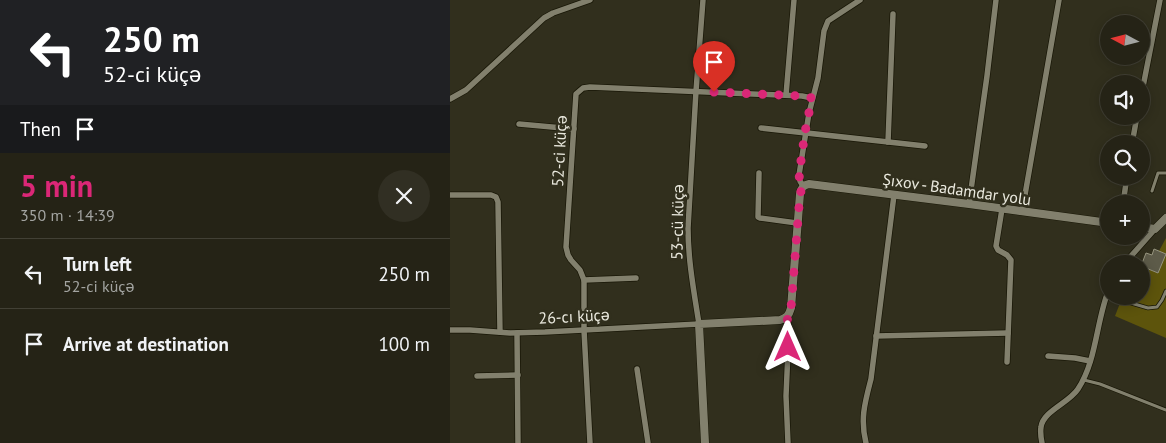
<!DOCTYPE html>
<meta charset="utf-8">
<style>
:root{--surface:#252316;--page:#312f23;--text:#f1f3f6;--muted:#a3a4a1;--line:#424035;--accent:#db2777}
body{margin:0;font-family:"PT Sans",sans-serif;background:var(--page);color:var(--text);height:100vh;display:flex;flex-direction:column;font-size:19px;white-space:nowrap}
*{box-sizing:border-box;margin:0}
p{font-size:16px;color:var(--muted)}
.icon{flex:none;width:28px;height:28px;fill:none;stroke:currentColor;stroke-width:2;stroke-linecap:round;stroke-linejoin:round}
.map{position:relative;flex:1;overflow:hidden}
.side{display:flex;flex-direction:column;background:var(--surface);width:450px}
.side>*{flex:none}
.hud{background:#202124;color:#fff;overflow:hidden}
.needle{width:32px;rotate:277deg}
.fabs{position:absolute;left:650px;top:15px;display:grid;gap:10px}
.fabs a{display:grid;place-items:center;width:50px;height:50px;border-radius:50%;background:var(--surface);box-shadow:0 2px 12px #0003,0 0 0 1px var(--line);font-size:25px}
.pin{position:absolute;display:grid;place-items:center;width:42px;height:42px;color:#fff;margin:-51px -21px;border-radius:50% 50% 50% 0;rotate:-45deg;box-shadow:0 0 5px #0007}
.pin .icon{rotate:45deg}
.me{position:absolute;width:55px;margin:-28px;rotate:0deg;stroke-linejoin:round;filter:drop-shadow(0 0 4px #0008)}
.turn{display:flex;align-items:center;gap:18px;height:105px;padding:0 20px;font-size:22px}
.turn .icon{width:65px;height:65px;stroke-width:2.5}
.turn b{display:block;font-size:35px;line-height:42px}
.then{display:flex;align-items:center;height:48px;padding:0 20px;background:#0003;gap:10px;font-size:19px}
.round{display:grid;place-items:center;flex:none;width:52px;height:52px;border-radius:26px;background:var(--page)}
.headline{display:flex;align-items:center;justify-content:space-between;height:85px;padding:0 20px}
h1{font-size:30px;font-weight:600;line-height:38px;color:var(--accent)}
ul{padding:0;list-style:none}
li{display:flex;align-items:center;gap:15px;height:70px;padding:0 20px;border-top:1px solid var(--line)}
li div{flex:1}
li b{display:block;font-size:19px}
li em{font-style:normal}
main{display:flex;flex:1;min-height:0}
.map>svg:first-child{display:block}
.green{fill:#5d540c}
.building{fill:#5d5b49;stroke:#95937f}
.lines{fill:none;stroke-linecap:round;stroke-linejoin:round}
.service-casing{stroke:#191707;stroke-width:4.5}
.minor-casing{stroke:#191707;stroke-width:7}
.tertiary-casing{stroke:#191707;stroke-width:9}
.service{stroke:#82806d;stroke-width:3}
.minor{stroke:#82806d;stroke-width:5.5}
.tertiary{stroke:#82806d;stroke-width:8}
.route{stroke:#db2777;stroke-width:9;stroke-dasharray:0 16.2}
.labels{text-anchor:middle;stroke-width:5;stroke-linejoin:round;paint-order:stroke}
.street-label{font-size:16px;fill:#eae9de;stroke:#312f1d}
</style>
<main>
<section class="side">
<div class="hud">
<div class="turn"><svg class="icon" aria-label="left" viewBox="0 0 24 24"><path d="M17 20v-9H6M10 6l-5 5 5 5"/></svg><div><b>250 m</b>52-ci küçə</div></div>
<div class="then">Then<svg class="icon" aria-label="arrive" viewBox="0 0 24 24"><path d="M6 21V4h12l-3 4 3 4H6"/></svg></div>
</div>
<div class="headline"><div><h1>5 min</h1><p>350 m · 14:39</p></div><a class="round"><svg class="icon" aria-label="close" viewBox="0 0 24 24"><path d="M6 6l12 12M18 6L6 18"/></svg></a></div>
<ul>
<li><svg class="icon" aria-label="left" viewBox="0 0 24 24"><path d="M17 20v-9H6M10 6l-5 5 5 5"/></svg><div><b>Turn left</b><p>52-ci küçə</p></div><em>250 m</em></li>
<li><svg class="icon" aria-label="arrive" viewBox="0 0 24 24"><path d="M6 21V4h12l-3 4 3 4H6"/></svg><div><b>Arrive at destination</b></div><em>100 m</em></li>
</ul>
</section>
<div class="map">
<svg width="716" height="443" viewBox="0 0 716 443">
<rect width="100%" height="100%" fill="#312f1d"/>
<path class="green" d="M716 238V338L665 316 672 298 670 297V296H691V266L696 253 702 255 704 249 709 251Z"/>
<path class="building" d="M704 249 716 254 708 273 691 266 696 253 702 255Z"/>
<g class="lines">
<g class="service-casing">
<g id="service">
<path d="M702 191 708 173H716"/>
<path d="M657 296 698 308 707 307 712 300 716 291"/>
<path d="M634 380 650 384 716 410"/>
</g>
</g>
<g class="minor-casing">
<g id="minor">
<path d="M336 95 344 0"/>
<path d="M691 97 710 0"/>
<path d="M0 99 16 90 94 18 103 13 140 0"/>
<path d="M69 124 124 129"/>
<path d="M311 128 475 146"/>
<path d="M438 142 443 14"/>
<path d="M682 144 687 116"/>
<path d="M309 173 308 217 310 218 347 223"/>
<path d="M353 186 350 181 349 175 359 113 368 78 374 31 378 21 410 0"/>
<path d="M0 195H41L46 197 48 202 50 332"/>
<path d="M519 204 537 76 546 0"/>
<path d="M673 204 677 176"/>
<path d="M552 209 546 246 548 250 557 255 561 260 557 362"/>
<path d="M572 212 609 0"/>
<path d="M674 264 705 229"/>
<path d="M134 280 186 278"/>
<path d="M337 317 339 329 336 396 338 443"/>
<path d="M0 330H20L60 333 95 332 249 324C244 292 238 260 238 228L246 91 253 0"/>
<path d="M67 333 68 443"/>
<path d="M426 336 558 333"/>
<path d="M598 356 625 358 640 361"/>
<path d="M187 369 198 443"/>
<path d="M27 376 68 375"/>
<path d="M140 443 134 330V280L130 270 121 260 118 255 116 247 126 94 133 88 140 87 352 96 362 98"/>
<path d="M416 443C410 419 415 402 421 379L444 195"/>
<path d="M592 443C591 438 590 433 591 427 593 411 619 403 628 389 647 360 646 321 659 289"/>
</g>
</g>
<g class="tertiary-casing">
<g id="tertiary">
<path d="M691 227 705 229 716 218"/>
<path d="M255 443 249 324 330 320C337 318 339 315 341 308L350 194C351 188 353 185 359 184L519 204 659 223"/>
</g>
</g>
<use href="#service" class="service"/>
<use href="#minor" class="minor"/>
<use href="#tertiary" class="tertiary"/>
</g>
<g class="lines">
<path class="route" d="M264 92 352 96 362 98 355 132 349 175 350 181 353 186 350 194 341 308 340 314 337 317 339 329 338 347"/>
</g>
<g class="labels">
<g class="street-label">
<text transform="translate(109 151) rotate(-87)" y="6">52-ci küçə</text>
<text transform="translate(507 189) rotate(8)" y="6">Şıxov - Badamdar yolu</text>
<text transform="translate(227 222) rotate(-89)" y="6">53-cü küçə</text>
<text transform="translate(124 316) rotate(-3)" y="6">26-cı küçə</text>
</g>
</g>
</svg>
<div class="fabs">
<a><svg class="needle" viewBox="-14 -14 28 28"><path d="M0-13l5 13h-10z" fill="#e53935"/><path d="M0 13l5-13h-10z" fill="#a3a4a1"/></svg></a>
<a><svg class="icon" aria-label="sound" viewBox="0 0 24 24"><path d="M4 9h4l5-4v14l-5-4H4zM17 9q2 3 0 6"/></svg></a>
<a><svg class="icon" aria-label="search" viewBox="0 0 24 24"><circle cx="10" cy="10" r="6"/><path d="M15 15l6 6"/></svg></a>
<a>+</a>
<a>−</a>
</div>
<div class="pin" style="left:264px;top:92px;background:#d93025"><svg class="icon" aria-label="arrive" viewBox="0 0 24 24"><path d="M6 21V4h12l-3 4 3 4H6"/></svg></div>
<svg class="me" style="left:338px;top:347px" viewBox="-20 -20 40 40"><path d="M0-17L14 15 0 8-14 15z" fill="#db2777" stroke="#fff" stroke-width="4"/></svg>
</div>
</main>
